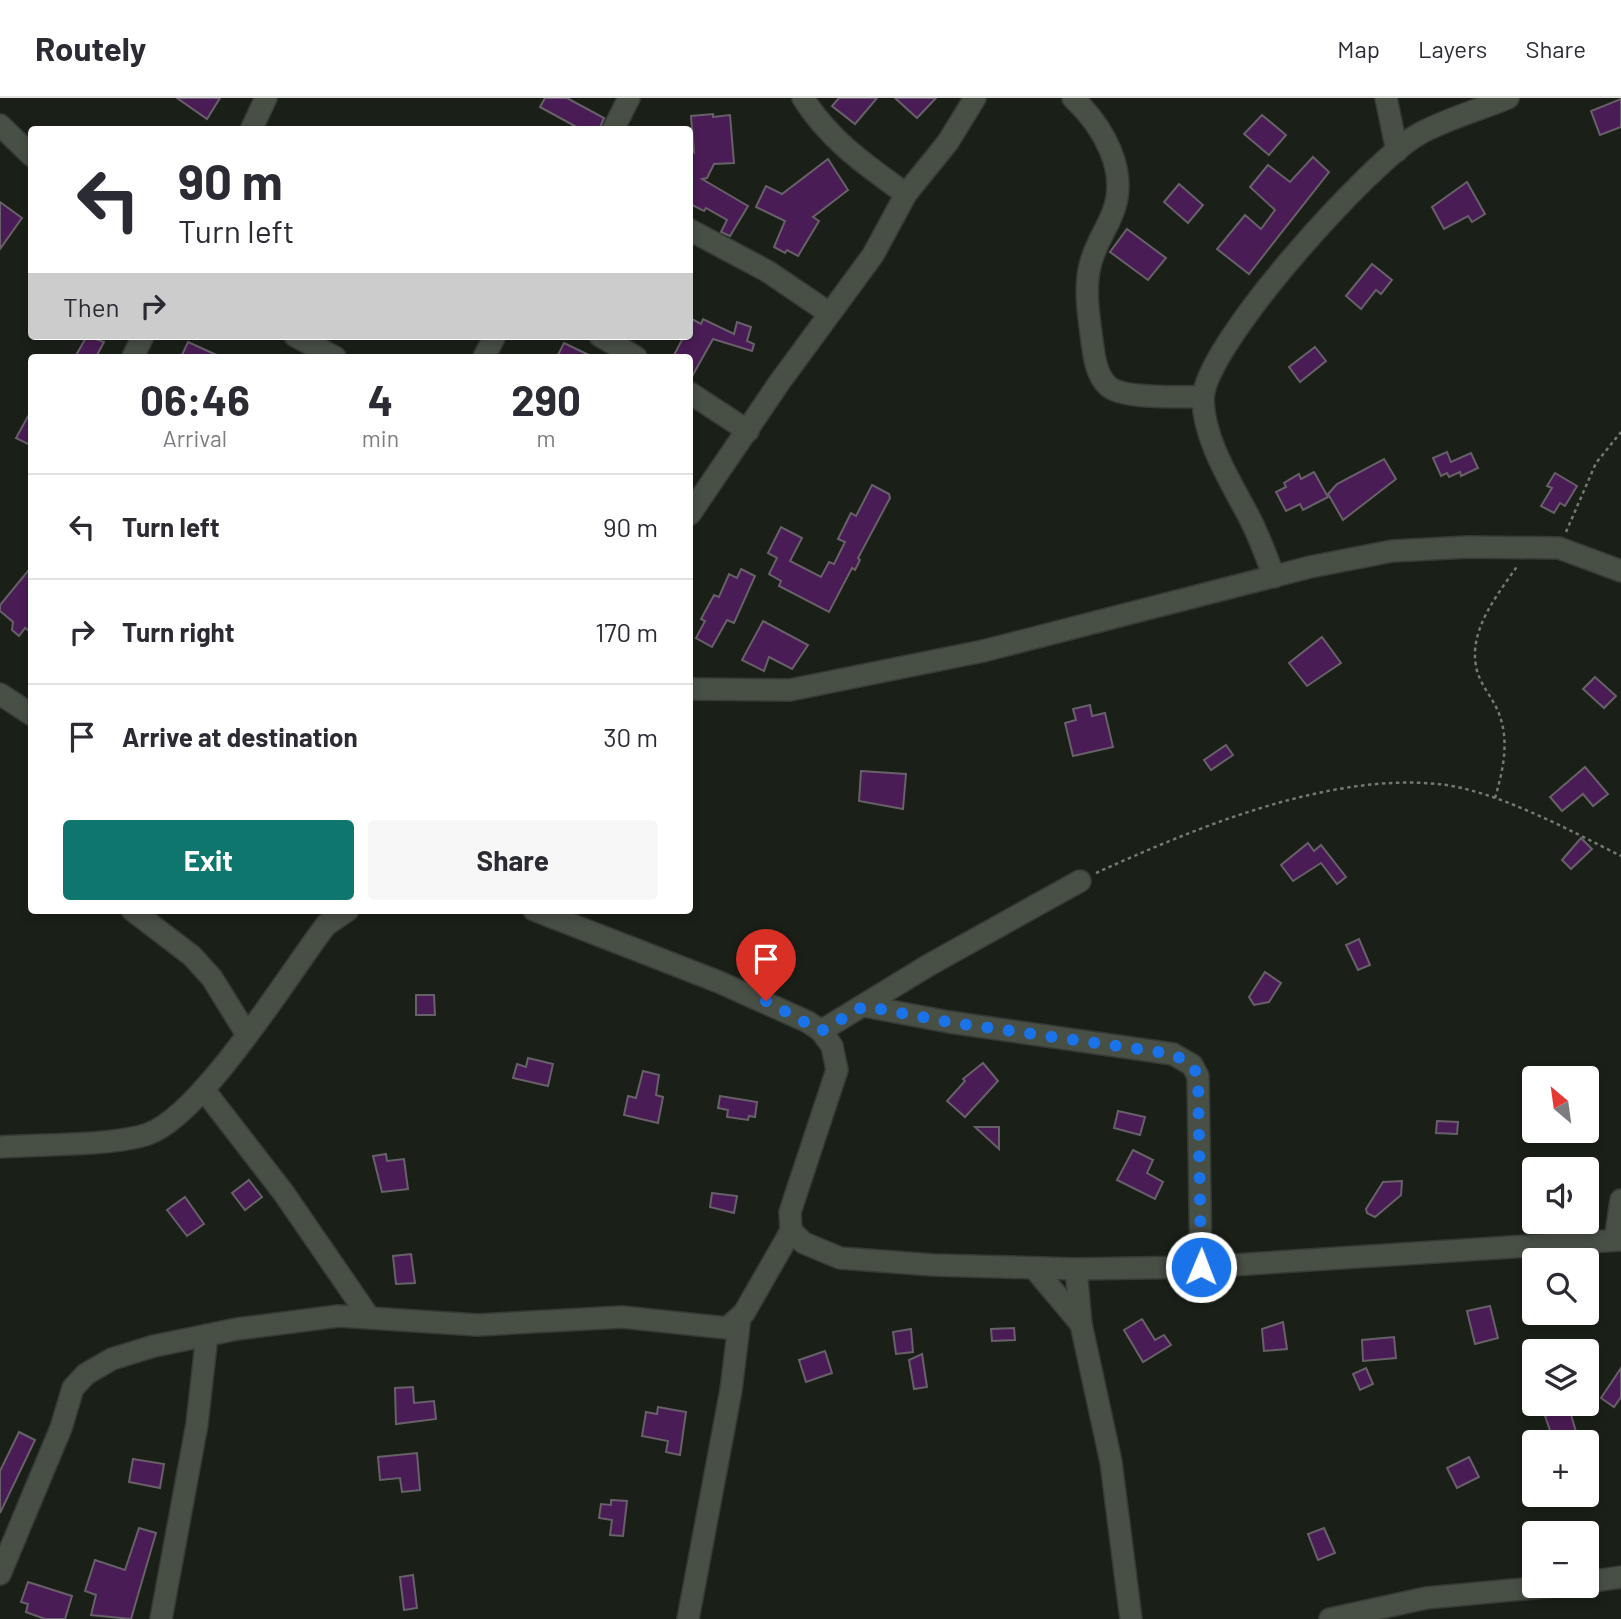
<!DOCTYPE html>
<meta charset="utf-8">
<style>
:root{--surface:#fff;--page:#f7f7f7;--text:#2b2b33;--muted:#7c7c81;--line:#e1e1e2;--accent:#0f766e}
body{margin:0;font-family:Barlow,sans-serif;background:var(--page);color:var(--text);height:100vh;display:flex;flex-direction:column;font-size:26px;white-space:nowrap}
*{box-sizing:border-box;margin:0}
p{font-size:23px;color:var(--muted)}
.icon{flex:none;width:38px;height:38px;fill:none;stroke:currentColor;stroke-width:2;stroke-linecap:round;stroke-linejoin:round}
.map{position:relative;flex:1;overflow:hidden}
.panel{position:absolute;left:28px;top:256px;width:665px;height:560px;display:flex;flex-direction:column;background:var(--surface);border-radius:7px;box-shadow:0 4px 10px #0003}
.panel>*{flex:none}
.guide{position:absolute;left:28px;top:28px;width:665px;height:214px;border-radius:7px;box-shadow:0 4px 10px #0003;background:#fff;color:var(--text);overflow:hidden}
.needle{width:46px;rotate:331deg}
.tools{position:absolute;left:1522px;top:968px;display:grid;gap:14px}
.tools a{display:grid;place-items:center;width:77px;height:77px;border-radius:7px;background:var(--surface);box-shadow:0 4px 10px #0003;font-size:35px}
.pin{position:absolute;display:grid;place-items:center;width:60px;height:60px;color:#fff;margin:-72px -30px;border-radius:50% 50% 50% 0;rotate:-45deg;box-shadow:0 0 7px #0007}
.pin .icon{rotate:45deg}
.me{position:absolute;width:77px;margin:-38px;rotate:1deg;stroke-linejoin:round;filter:drop-shadow(0 0 5px #0008)}
.turn{display:flex;align-items:center;gap:24px;height:147px;padding:0 35px;font-size:32px}
.turn .icon{width:91px;height:91px;stroke-width:2.5}
.turn b{display:block;font-size:49px;line-height:60px}
.then{display:flex;align-items:center;height:66px;padding:0 35px;background:#0003;gap:14px;font-size:26px}
.eta{display:flex;justify-content:space-evenly;align-items:center;height:119px;text-align:center}
.eta b{font-size:42px;font-weight:700;line-height:49px}
.action{display:flex;gap:14px;margin-top:auto;padding:14px 35px}
.action a{flex:1;height:80px;border-radius:7px;background:var(--accent);color:#fff;font-size:28px;font-weight:700;line-height:80px;text-align:center}
.action a+a{background:var(--page);color:var(--text)}
ul{padding:0;list-style:none}
li{display:flex;align-items:center;gap:21px;height:105px;padding:0 35px;border-top:2px solid var(--line)}
li div{flex:1}
li b{display:block;font-size:26px}
li em{font-style:normal}
header{display:flex;align-items:center;gap:42px;box-sizing:border-box;height:98px;padding:0 35px;background:var(--surface);border-bottom:2px solid var(--line)}
header strong{font-size:33px}
nav{display:flex;gap:38px;margin-inline-start:auto;font-size:24px}
.map>svg:first-child{display:block}
.building{fill:#4a1c55;stroke:#676069;stroke-width:2}
.lines{fill:none;stroke-linecap:round;stroke-linejoin:round}
.minor-casing{stroke:#363a35;stroke-width:24}
.path{stroke:#747972;stroke-width:2.5;stroke-dasharray:3.5 3.5;stroke-linecap:butt}
.minor{stroke:#484f45;stroke-width:21}
.route{stroke:#1a73e8;stroke-width:12;stroke-dasharray:0 21.6}
</style>
<header>
<strong>Routely</strong>
<nav><a>Map</a><a>Layers</a><a>Share</a></nav>
</header>
<div class="map">
<svg width="1621" height="1521" viewBox="0 0 1621 1521">
<rect width="100%" height="100%" fill="#1a2018"/>
<g class="building">
<path d="M177 0H220L207 21Z"/>
<path d="M545 0H567L604 20 599 32H582L540 9Z"/>
<path d="M839 0H877L855 26 832 8Z"/>
<path d="M895 0H936L917 20Z"/>
<path d="M1621 1V29L1600 37 1591 13Z"/>
<path d="M713 16V19L730 17 734 65 714 66 707 80 702 81 748 108 730 138 721 134 727 122 706 110 704 113 690 106V51L694 54 691 18Z"/>
<path d="M1262 17 1286 37 1269 57 1244 36Z"/>
<path d="M1313 59 1329 74 1249 176 1217 151 1245 117 1261 131 1275 112 1250 89 1268 67 1290 84Z"/>
<path d="M828 61 848 92 813 119 819 123 798 158 787 152 785 155 774 149 785 123 756 109 766 88 782 96Z"/>
<path d="M1467 84 1485 116 1472 124 1468 118 1444 131 1432 109Z"/>
<path d="M1179 86 1203 107 1188 125 1164 104Z"/>
<path d="M0 104 22 120 0 151Z"/>
<path d="M1127 131 1166 160 1148 182 1110 154Z"/>
<path d="M1372 166 1392 182 1381 196 1376 192 1361 211 1346 198Z"/>
<path d="M690 220 701 226 703 221 734 236 737 224 751 229 747 243 754 246 752 253 713 241 690 282V259H673L684 238H690Z"/>
<path d="M87 238 104 244 96 259H75Z"/>
<path d="M188 244 221 259H181Z"/>
<path d="M564 245 593 259H557Z"/>
<path d="M1315 249 1326 263 1300 284 1289 269Z"/>
<path d="M32 311V348L16 340Z"/>
<path d="M1447 354 1451 364 1471 355 1478 370 1461 378 1460 374 1449 379 1447 375 1441 378 1433 360Z"/>
<path d="M1384 361 1396 381 1343 422 1328 396 1337 386Z"/>
<path d="M1314 374 1328 399 1303 412 1300 406 1286 413 1276 394 1286 389 1284 385 1299 376 1301 381Z"/>
<path d="M1555 375 1577 388 1565 408 1560 405 1554 415 1541 408 1552 390 1547 388Z"/>
<path d="M872 387 889 396 890 400 858 460 860 462 855 472 852 470 829 514 779 488 781 483 769 476 777 460 768 455 781 429 802 440 790 463 821 479 829 464 834 466 845 444 838 441 851 415 856 418Z"/>
<path d="M32 468V535L25 530 19 538 12 532 13 524 0 513V507Z"/>
<path d="M741 471 755 478 734 525 727 522 712 549 696 540 705 523 701 521 714 497 719 499 729 476 737 480Z"/>
<path d="M763 523 808 547 792 571 769 559 764 573 742 562Z"/>
<path d="M1322 539 1341 565 1307 588 1289 565Z"/>
<path d="M1595 579 1616 598 1604 610 1583 591Z"/>
<path d="M1090 607 1092 618 1105 615 1113 649 1073 658 1065 625 1076 622 1073 611Z"/>
<path d="M1226 647 1233 657 1211 672 1204 662Z"/>
<path d="M1585 669 1608 696 1593 708 1583 696 1562 713 1550 699Z"/>
<path d="M861 673 906 676 903 711 859 703Z"/>
<path d="M1581 740 1592 751 1571 771 1562 762Z"/>
<path d="M1308 745 1314 753 1321 747 1346 779 1337 786 1321 765 1293 783 1281 767Z"/>
<path d="M1359 841 1370 867 1358 872 1346 847Z"/>
<path d="M1265 874 1281 885 1269 904 1254 907 1249 899Z"/>
<path d="M416 897H434L435 917H416Z"/>
<path d="M528 960 553 966 548 988 513 980 517 966 526 969Z"/>
<path d="M983 965 998 983 965 1019 947 1003 965 983 963 981Z"/>
<path d="M643 973 659 977 656 997 663 999 658 1025 624 1017 628 998 636 1000Z"/>
<path d="M720 998 757 1004 755 1019 749 1018 748 1022 727 1019 728 1012 718 1010Z"/>
<path d="M1118 1013 1145 1019 1140 1037 1114 1030Z"/>
<path d="M1437 1023 1458 1024 1457 1036 1436 1035Z"/>
<path d="M975 1029H999V1051Z"/>
<path d="M1133 1052 1153 1062 1147 1075 1163 1084 1155 1101 1117 1082Z"/>
<path d="M386 1056 387 1063 404 1061 408 1091 382 1094 373 1058Z"/>
<path d="M249 1082 262 1099 245 1112 232 1095Z"/>
<path d="M1402 1083 1401 1097 1375 1119 1367 1115 1366 1111 1383 1084Z"/>
<path d="M712 1095 737 1098 734 1115 710 1109Z"/>
<path d="M185 1099 204 1126 187 1138 167 1112Z"/>
<path d="M411 1156 415 1185 396 1186 393 1158Z"/>
<path d="M1490 1208 1498 1240 1475 1246 1467 1213Z"/>
<path d="M1142 1221 1155 1242 1164 1237 1171 1247 1143 1264 1124 1232Z"/>
<path d="M1283 1224 1287 1251 1264 1253 1262 1231Z"/>
<path d="M1014 1230 1015 1242 992 1243 991 1231Z"/>
<path d="M911 1231 913 1254 896 1256 893 1234Z"/>
<path d="M1394 1239 1396 1260 1363 1263 1362 1242Z"/>
<path d="M825 1253 832 1275 806 1284 799 1262Z"/>
<path d="M922 1256 927 1289 914 1291 909 1262Z"/>
<path d="M1366 1270 1373 1286 1360 1292 1353 1276Z"/>
<path d="M1621 1270V1299L1614 1309 1601 1300Z"/>
<path d="M413 1289 414 1305 434 1303 436 1321 396 1326 395 1290Z"/>
<path d="M658 1309 686 1314 680 1357 666 1354 668 1343 642 1338 646 1314 657 1316Z"/>
<path d="M1569 1310 1577 1337 1554 1344 1545 1318Z"/>
<path d="M19 1334 35 1342 0 1415V1373Z"/>
<path d="M417 1355 420 1392 402 1394 400 1380 380 1382 378 1359Z"/>
<path d="M1469 1359 1479 1379 1457 1390 1447 1370Z"/>
<path d="M133 1361 164 1366 160 1390 129 1384Z"/>
<path d="M611 1402 627 1403 623 1438 610 1437 612 1422 599 1420 601 1406 611 1407Z"/>
<path d="M139 1430 156 1435 131 1521 91 1517 96 1497 85 1493 95 1462 125 1472Z"/>
<path d="M1324 1430 1335 1455 1318 1462 1308 1436Z"/>
<path d="M413 1477 417 1510 404 1512 400 1479Z"/>
<path d="M28 1484 72 1498 65 1521H45L26 1514 28 1506 21 1504Z"/>
</g>
<g class="lines">
<g class="minor-casing">
<g id="minor">
<path d="M803 0C829 42 867 68 906 96"/>
<path d="M1073 0C1103 28 1129 73 1113 114 1106 133 1094 148 1090 168 1084 192 1089 219 1092 243 1094 258 1096 277 1108 288 1123 302 1181 298 1203 299"/>
<path d="M1386 0 1397 53"/>
<path d="M0 27 32 58"/>
<path d="M251 32 266 0"/>
<path d="M613 32 629 0"/>
<path d="M690 132 767 173 829 215"/>
<path d="M295 238 335 259"/>
<path d="M600 238 636 259"/>
<path d="M133 259 143 238"/>
<path d="M484 259 495 238"/>
<path d="M690 295 748 333"/>
<path d="M690 416 779 285 873 157 906 96 948 44 975 0"/>
<path d="M1274 479C1266 457 1258 435 1247 415 1229 381 1204 341 1203 302 1202 249 1371 63 1419 36 1446 21 1479 12 1508 0"/>
<path d="M690 591 790 592 983 553 1310 469 1392 453 1469 449 1559 450 1621 473"/>
<path d="M0 596 32 617"/>
<path d="M132 812 192 858 212 880 246 935"/>
<path d="M534 812 719 884 808 924 821 933 832 948 837 972 790 1114 791 1133 804 1145 840 1160 933 1167 1076 1171 1201 1169 1621 1142"/>
<path d="M864 908 949 924 1173 956 1192 967 1198 978 1201 1169"/>
<path d="M821 933 929 867 1080 783"/>
<path d="M204 992 283 1094 369 1219"/>
<path d="M0 1049C40 1046 113 1048 148 1036 202 1017 288 877 326 827L348 812"/>
<path d="M1615 1142 1621 1102"/>
<path d="M1034 1170 1081 1226"/>
<path d="M1076 1171 1081 1226 1111 1364 1131 1521"/>
<path d="M0 1476 61 1330 73 1290 86 1276 112 1261 154 1248 237 1231 338 1218 478 1227 622 1219 727 1230 744 1215 791 1133"/>
<path d="M1587 1484 1621 1479"/>
<path d="M161 1521 197 1326 207 1237"/>
<path d="M688 1521 731 1292 740 1219"/>
<path d="M1330 1521 1426 1500 1555 1488"/>
</g>
</g>
<g class="path">
<path d="M1566 434 1596 365 1621 334"/>
<path d="M1495 700C1504 669 1511 637 1495 607 1488 594 1478 582 1476 568 1469 531 1498 496 1518 467"/>
<path d="M1096 775C1195 730 1327 675 1438 686 1496 692 1569 732 1621 758"/>
</g>
<use href="#minor" class="minor"/>
</g>
<g class="lines">
<path class="route" d="M766 903 821 933 864 908 949 924 1173 956 1192 967 1198 978 1201 1169"/>
</g>
</svg>
<div class="tools">
<a><svg class="needle" viewBox="-14 -14 28 28"><path d="M0-13l5 13h-10z" fill="#e53935"/><path d="M0 13l5-13h-10z" fill="#7c7c81"/></svg></a>
<a><svg class="icon" aria-label="sound" viewBox="0 0 24 24"><path d="M4 9h4l5-4v14l-5-4H4zM17 9q2 3 0 6"/></svg></a>
<a><svg class="icon" aria-label="search" viewBox="0 0 24 24"><circle cx="10" cy="10" r="6"/><path d="M15 15l6 6"/></svg></a>
<a><svg class="icon" aria-label="layers" viewBox="0 0 24 24"><path d="M12 4l9 5-9 5-9-5zM3 14l9 5 9-5"/></svg></a>
<a>+</a>
<a>−</a>
</div>
<div class="pin" style="left:766px;top:903px;background:#d93025"><svg class="icon" aria-label="arrive" viewBox="0 0 24 24"><path d="M6 21V4h12l-3 4 3 4H6"/></svg></div>
<svg class="me" style="left:1201px;top:1169px" viewBox="-20 -20 40 40"><circle r="17" fill="#1a73e8" stroke="#fff" stroke-width="3"/><path d="M0-11L8 9 0 5-8 9z" fill="#fff"/></svg>
<div class="guide">
<div class="turn"><svg class="icon" aria-label="left" viewBox="0 0 24 24"><path d="M17 20v-9H6M10 6l-5 5 5 5"/></svg><div><b>90 m</b>Turn left</div></div>
<div class="then">Then<svg class="icon" aria-label="right" viewBox="0 0 24 24"><path d="M7 20v-9h11M14 6l5 5-5 5"/></svg></div>
</div>
<section class="panel">
<div class="eta">
<div><b>06:46</b><p>Arrival</p></div>
<div><b>4</b><p>min</p></div>
<div><b>290</b><p>m</p></div>
</div>
<ul>
<li><svg class="icon" aria-label="left" viewBox="0 0 24 24"><path d="M17 20v-9H6M10 6l-5 5 5 5"/></svg><div><b>Turn left</b></div><em>90 m</em></li>
<li><svg class="icon" aria-label="right" viewBox="0 0 24 24"><path d="M7 20v-9h11M14 6l5 5-5 5"/></svg><div><b>Turn right</b></div><em>170 m</em></li>
<li><svg class="icon" aria-label="arrive" viewBox="0 0 24 24"><path d="M6 21V4h12l-3 4 3 4H6"/></svg><div><b>Arrive at destination</b></div><em>30 m</em></li>
</ul>
<div class="action"><a>Exit</a><a>Share</a></div>
</section>
</div>
